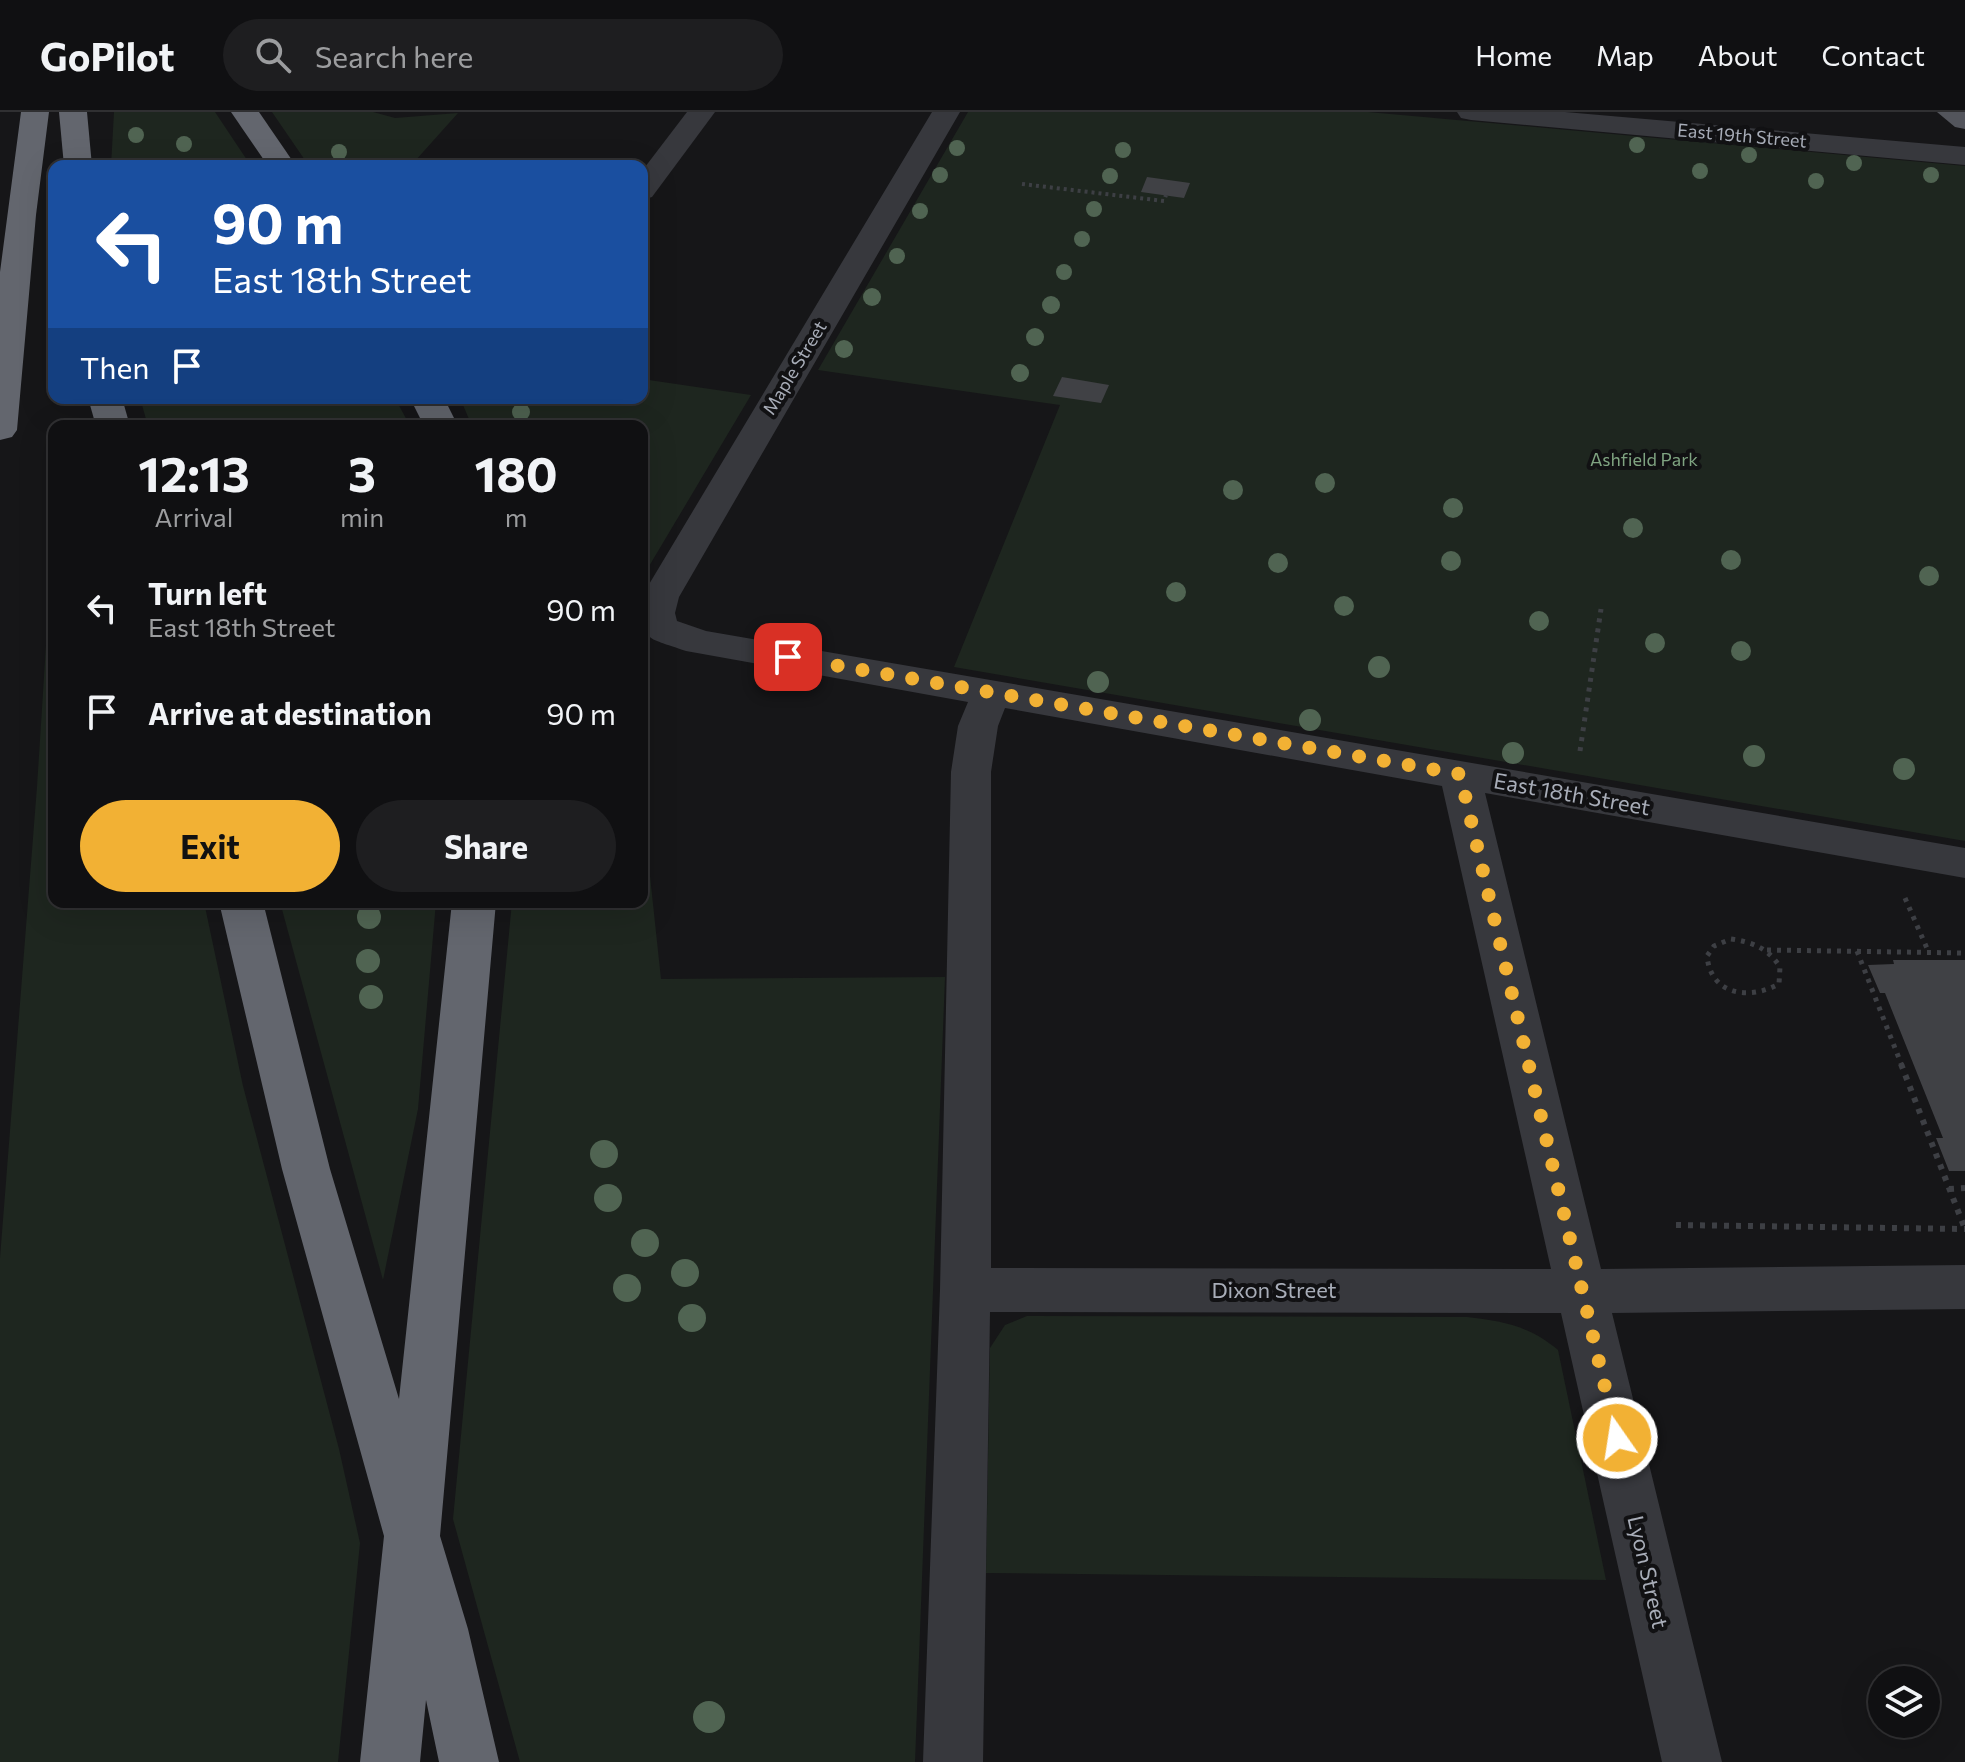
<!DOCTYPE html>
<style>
:root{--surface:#101012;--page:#1e1e20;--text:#f1f3f6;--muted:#9c9d9f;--line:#303032;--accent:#f2b134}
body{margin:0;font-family:Commissioner,sans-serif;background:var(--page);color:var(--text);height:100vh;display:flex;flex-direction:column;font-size:30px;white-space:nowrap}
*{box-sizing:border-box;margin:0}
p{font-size:26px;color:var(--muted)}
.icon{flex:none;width:44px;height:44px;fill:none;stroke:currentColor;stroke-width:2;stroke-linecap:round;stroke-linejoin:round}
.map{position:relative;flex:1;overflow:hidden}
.details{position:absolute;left:48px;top:308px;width:600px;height:488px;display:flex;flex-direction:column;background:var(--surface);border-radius:16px;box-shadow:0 8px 32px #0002,0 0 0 2px var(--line)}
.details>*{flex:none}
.top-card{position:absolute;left:48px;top:48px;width:600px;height:244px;border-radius:16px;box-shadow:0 8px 32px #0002,0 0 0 2px var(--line);background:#1a4fa0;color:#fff;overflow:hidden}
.controls{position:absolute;left:1868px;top:1554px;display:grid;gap:16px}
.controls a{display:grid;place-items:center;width:72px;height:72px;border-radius:50%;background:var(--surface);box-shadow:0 8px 32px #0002,0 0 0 2px var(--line);font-size:40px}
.pin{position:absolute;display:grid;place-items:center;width:68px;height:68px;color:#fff;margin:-34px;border-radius:16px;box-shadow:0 4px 12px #0006}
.me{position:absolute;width:88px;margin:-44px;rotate:347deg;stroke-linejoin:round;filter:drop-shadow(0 0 6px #0008)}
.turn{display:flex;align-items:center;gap:28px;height:168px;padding:0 32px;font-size:36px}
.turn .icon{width:104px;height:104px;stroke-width:2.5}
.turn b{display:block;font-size:56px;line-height:68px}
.then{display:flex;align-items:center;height:76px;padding:0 32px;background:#0003;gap:16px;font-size:30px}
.eta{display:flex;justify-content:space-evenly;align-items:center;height:136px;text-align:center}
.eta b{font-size:48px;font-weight:700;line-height:56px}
.cta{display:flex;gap:16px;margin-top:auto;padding:16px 32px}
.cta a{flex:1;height:92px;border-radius:48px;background:var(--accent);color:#111;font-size:32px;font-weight:700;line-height:92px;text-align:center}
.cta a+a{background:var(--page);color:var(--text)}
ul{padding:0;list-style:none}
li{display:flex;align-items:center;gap:24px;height:104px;padding:0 32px}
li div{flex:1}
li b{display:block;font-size:30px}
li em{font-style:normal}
header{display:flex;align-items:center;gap:48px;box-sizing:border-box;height:112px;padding:0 40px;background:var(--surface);border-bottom:2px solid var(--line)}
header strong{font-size:38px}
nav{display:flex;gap:44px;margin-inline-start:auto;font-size:28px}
.search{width:560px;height:72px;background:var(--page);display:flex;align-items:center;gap:20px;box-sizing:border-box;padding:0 28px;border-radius:44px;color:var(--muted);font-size:30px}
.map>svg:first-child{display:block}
.green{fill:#1e261f}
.building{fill:#404145}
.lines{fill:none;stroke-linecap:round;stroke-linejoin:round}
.path-far2{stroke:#3d3f44;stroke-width:4;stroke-dasharray:3 4;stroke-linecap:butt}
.path-far1{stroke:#3d3f44;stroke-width:5;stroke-dasharray:4 6;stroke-linecap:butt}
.path{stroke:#3d3f44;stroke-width:6;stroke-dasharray:5 7;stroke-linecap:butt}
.minor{fill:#37383d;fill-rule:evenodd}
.major{fill:#53555c;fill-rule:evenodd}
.highway{fill:#63666e;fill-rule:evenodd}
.tree{fill:#506452}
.route{stroke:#f2b134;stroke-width:14;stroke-dasharray:0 25.2}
.labels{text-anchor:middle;stroke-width:8;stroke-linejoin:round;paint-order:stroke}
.far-street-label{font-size:18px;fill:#a8adb8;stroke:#111113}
.far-park-label{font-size:18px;fill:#7fa381;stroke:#111113}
.street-label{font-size:22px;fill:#a8adb8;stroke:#111113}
</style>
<header>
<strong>GoPilot</strong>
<div class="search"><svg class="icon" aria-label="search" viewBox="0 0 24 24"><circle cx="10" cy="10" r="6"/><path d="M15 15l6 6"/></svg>Search here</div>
<nav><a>Home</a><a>Map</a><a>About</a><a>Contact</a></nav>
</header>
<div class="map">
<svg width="1965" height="1650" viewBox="0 0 1965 1650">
<rect width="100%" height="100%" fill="#161618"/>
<g class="green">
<path d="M114 0H215L251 54H111Z"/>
<path d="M272 0H373L395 6 458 1 415 49 445 54H309Z"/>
<path d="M968 0H1368L1965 54V729L954 555 1060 293 818 258Z"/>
<path d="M642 267 751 283 642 466V314H472L460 286H642Z"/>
<path d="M140 286H395L410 314H148Z"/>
<path d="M54 407V790H204L243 974 339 1337 360 1431 338 1650H0V1146L37 675Z"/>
<path d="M642 689 661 867 945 865 915 1650H520L453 1407 512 790H642Z"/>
<path d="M280 790H436L418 997 383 1168Z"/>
<path d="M1027 1204 1467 1205C1502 1209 1530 1214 1558 1238L1606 1468 986 1461 990 1236 1005 1213Z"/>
</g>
<g class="building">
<path d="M1147 65 1190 71 1184 86 1141 80Z"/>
<path d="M1062 265 1109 273 1101 291 1053 284Z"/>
<path d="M1893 848H1965V1059H1949L1936 1026H1943L1885 881H1880L1868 853 1894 852Z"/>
</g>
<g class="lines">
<path class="path-far2" d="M1022 72 1164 89 1166 83"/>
<g class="path-far1">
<path d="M1580 639 1601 497"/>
<path d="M1905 786 1929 841"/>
<path d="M1731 827C1752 830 1768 836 1780 855L1779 872C1750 888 1711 884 1707 844L1714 834Z"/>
<path d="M1767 838 1965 841"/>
<path d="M1857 839 1902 954"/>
</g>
<g class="path">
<path d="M1901 952 1965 1117"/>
<path d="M1949 1077 1965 1076"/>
<path d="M1676 1113 1965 1117"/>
</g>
<g class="minor">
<path d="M687 0H715L652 85 642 88V59Z"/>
<path d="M932 0H960L679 485 675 501 677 509 706 519 1965 736V766L1485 681 1601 1157 1965 1153V1197L1612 1201 1722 1650H1662L1561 1201 990 1200 983 1650H923L940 1178 951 660 958 614 968 590 686 539C644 524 642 531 642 484ZM1005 596 1442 674 1551 1157 991 1156V660L998 614Z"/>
<path d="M1457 0H1565L1965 35V53L1471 8 1461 6Z"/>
</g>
<path class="major" d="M1937 0H1965V17L1955 15Z"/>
<g class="highway">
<path d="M21 0H49L36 103 17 318 12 325 0 328V160Z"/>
<path d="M59 0H87L92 54H64Z"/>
<path d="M231 0H259L296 54H268Z"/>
<path d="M88 286H122L130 314H96Z"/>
<path d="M410 286H444L458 314H424Z"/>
<path d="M219 790H263L330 1057 399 1287 452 790H496L440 1424 468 1517 499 1650H439L426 1588 420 1650H360L384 1424 282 1057Z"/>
</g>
</g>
<g class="tree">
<circle cx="136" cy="23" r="8"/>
<circle cx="184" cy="32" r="8"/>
<circle cx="1637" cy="33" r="8"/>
<circle cx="957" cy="36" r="8"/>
<circle cx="1123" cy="38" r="8"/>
<circle cx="339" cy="40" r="8"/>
<circle cx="1749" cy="43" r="8"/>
<circle cx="1854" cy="51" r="8"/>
<circle cx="1700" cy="59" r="8"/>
<circle cx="940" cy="63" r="8"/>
<circle cx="1931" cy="63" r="8"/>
<circle cx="1110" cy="64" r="8"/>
<circle cx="1816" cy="69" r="8"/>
<circle cx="1094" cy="97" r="8"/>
<circle cx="920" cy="99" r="8"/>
<circle cx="1082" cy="127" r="8"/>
<circle cx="897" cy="144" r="8"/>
<circle cx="1064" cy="160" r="8"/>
<circle cx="872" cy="185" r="9"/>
<circle cx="1051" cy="193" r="9"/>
<circle cx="1035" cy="225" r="9"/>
<circle cx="844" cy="237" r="9"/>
<circle cx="1020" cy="261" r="9"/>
<circle cx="521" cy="300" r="9"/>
<circle cx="1325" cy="371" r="10"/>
<circle cx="1233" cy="378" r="10"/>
<circle cx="1453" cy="396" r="10"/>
<circle cx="1633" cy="416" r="10"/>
<circle cx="1731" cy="448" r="10"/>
<circle cx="1451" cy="449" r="10"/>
<circle cx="1278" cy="451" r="10"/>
<circle cx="1929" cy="464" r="10"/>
<circle cx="1176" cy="480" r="10"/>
<circle cx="1344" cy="494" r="10"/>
<circle cx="1539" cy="509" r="10"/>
<circle cx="1655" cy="531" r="10"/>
<circle cx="1741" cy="539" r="10"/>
<circle cx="1379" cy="555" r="11"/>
<circle cx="1098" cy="570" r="11"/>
<circle cx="1310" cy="608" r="11"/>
<circle cx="1513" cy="641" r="11"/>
<circle cx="1754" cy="644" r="11"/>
<circle cx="1904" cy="657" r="11"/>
<circle cx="369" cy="805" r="12"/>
<circle cx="368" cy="849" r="12"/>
<circle cx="371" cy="885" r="12"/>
<circle cx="604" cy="1042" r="14"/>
<circle cx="608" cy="1086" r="14"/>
<circle cx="645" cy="1131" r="14"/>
<circle cx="685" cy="1161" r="14"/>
<circle cx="627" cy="1176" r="14"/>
<circle cx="692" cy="1206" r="14"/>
<circle cx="709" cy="1605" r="16"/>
</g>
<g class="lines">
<path class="route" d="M788 545 1460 662 1617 1326"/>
</g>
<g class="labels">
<g class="far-street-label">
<text transform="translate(1742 24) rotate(5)" y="6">East 19th Street</text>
<text transform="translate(795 256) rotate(-59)" y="6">Maple Street</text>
</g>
<g class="far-park-label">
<text x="1644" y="354">Ashfield Park</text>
</g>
<g class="street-label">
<text transform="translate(1572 682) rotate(10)" y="8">East 18th Street</text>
<text x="1274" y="1186">Dixon Street</text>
<text transform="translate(1648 1460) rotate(77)" y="8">Lyon Street</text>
</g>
</g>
</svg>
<div class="controls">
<a><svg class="icon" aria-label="layers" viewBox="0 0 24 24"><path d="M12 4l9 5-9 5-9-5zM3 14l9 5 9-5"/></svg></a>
</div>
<div class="pin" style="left:788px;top:545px;background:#d93025"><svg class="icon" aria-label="arrive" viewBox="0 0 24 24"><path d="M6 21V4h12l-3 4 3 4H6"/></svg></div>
<svg class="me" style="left:1617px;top:1326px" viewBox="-20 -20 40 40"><circle r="17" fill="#f2b134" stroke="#fff" stroke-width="3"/><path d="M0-11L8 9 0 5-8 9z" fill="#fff"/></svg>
<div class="top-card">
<div class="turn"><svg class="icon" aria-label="left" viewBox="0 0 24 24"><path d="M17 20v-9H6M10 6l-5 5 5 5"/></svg><div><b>90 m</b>East 18th Street</div></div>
<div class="then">Then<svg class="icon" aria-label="arrive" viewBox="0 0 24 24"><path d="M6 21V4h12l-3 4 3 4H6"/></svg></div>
</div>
<section class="details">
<div class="eta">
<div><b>12:13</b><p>Arrival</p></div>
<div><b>3</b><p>min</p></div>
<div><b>180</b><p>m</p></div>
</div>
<ul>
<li><svg class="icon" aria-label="left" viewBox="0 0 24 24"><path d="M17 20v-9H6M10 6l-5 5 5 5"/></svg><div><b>Turn left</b><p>East 18th Street</p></div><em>90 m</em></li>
<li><svg class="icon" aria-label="arrive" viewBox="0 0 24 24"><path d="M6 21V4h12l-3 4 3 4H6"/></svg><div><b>Arrive at destination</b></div><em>90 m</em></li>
</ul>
<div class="cta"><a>Exit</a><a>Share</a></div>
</section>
</div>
